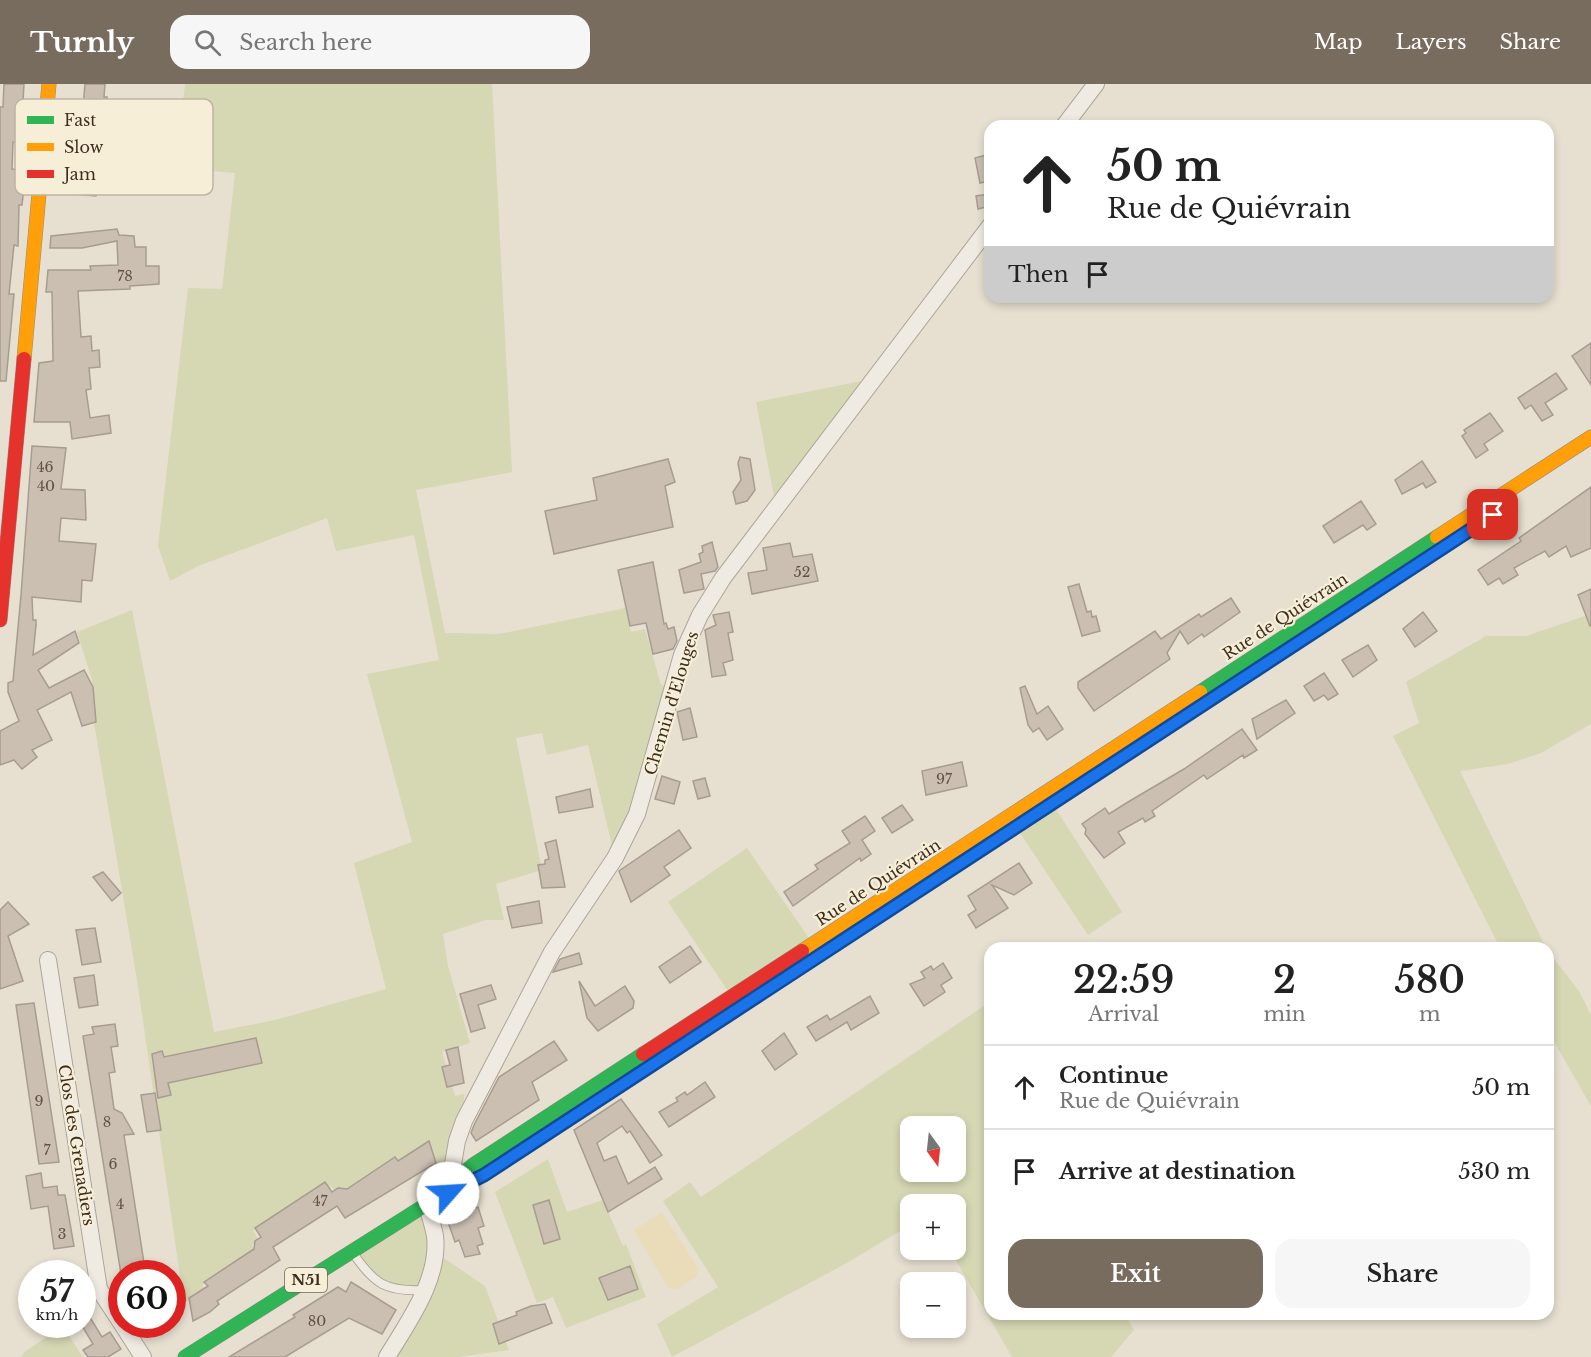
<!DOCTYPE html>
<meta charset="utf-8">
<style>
:root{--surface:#fff;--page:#f6f6f6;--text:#222;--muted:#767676;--line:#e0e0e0;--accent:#786c5e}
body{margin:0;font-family:"Libre Baskerville",serif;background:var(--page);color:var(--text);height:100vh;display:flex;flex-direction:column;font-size:22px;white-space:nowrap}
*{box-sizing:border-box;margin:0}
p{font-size:20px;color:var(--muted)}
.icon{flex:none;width:33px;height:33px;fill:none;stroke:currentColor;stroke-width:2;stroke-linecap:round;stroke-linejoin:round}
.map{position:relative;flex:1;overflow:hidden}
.details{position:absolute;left:984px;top:858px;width:570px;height:378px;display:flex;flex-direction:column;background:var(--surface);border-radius:18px;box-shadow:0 3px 9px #0003}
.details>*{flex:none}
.guide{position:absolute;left:984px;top:36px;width:570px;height:183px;border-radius:18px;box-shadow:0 3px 9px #0003;background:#fff;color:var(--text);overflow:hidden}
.needle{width:39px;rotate:165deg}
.tools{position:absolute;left:900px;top:1032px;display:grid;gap:12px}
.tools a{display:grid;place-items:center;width:66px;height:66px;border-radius:12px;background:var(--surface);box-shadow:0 3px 9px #0003;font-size:30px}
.speed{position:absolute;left:18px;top:1176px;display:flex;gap:12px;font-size:30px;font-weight:700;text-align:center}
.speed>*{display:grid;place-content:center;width:78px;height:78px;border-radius:50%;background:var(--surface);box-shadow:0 3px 9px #0003;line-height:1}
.speed small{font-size:15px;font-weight:400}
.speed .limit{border:9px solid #d22;background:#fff;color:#111}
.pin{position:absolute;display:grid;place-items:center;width:51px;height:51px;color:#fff;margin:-26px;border-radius:12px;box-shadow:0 3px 9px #0006}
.me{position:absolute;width:66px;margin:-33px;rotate:64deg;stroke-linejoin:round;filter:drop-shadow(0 0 4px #0008)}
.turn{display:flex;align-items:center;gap:21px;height:126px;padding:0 24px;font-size:27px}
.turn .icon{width:78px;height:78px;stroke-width:2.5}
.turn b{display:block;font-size:42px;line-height:51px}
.then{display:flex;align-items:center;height:57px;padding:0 24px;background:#0003;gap:12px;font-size:22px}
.eta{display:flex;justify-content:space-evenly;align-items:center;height:102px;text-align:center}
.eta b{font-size:36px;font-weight:600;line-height:42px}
.button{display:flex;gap:12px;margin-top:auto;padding:12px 24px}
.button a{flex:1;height:69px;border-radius:18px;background:var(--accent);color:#fff;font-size:24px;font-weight:600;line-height:69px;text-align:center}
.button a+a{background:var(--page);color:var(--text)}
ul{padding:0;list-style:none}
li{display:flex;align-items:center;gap:18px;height:84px;padding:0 24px;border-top:2px solid var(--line)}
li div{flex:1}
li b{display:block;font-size:22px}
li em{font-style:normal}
header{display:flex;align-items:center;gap:36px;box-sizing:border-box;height:84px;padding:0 30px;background:var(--accent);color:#fff}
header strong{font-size:28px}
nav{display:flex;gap:33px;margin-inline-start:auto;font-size:21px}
.search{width:420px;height:54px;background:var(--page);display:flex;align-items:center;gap:15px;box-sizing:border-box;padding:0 21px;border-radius:18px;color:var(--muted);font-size:22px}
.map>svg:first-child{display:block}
.green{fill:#d6d7b3;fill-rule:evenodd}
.sand{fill:#eadcb9}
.building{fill:#cbbfb2;stroke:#a89c90;stroke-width:1.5}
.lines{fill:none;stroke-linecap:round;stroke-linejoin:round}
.lane-casing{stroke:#ada599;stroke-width:10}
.street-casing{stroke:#ada599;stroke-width:18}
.fast-casing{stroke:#928b80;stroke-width:15}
.slow-casing{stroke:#928b80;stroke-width:15}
.jam-casing{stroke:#928b80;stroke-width:15}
.lane{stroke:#efebe3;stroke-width:8}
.street{stroke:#efebe3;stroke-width:16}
.fast{stroke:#30b455;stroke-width:14}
.slow{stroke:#ff9f0a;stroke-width:14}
.jam{stroke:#e5322d;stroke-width:14}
.route-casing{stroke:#114b97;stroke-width:15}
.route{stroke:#1a73e8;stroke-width:10}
.labels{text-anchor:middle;stroke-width:4.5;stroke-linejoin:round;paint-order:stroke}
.number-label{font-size:14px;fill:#605244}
.shield{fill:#f7eed8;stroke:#756857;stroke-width:1.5}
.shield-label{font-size:15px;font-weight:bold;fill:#3d2e20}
.street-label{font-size:16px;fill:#3d2e20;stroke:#f7eed8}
.key{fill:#f7eed8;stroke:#bfb4a1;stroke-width:1.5}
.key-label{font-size:16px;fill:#3d2e20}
</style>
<header>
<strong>Turnly</strong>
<div class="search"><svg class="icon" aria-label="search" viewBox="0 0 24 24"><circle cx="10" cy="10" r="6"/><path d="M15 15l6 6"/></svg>Search here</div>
<nav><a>Map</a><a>Layers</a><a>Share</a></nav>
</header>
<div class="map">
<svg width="1591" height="1273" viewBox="0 0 1591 1273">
<rect width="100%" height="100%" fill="#e7e0d1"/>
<g class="green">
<path d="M185 0H492L512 388 416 406 445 549 499 550 625 524 631 548 645 545 661 601 673 603 615 774 588 661 547 671 542 649 516 654 542 786 496 800 504 836H486L443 850 448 882 470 959 442 968 455 1012 464 1010V1037L449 1101 431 1082H394L338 1112 331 1102 326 1106 322 1101 253 1147 259 1156 252 1161 255 1166 202 1201 205 1206 184 1219 137 896 88 603 93 599 77 548 132 526 214 948 275 936 386 905 354 779 412 758 367 590 439 576 414 451 336 467 327 434 198 482 170 497 158 462 188 204 222 205 235 89 176 84Z"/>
<path d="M862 297 776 423 756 318Z"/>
<path d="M1591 530V640L1541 669 1508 680 1460 687 1546 864H1500L1393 652 1419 639 1406 598 1486 552H1526Z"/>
<path d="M1052 719 1122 828 1088 851 1016 743Z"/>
<path d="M747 764 813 860 732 913 668 818Z"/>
<path d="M1548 867 1579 907 1591 931V1022L1548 947Z"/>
<path d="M990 918V1230H1125L1134 1246 1111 1273H1012L950 1166H956V1120H910V1141L845 1180 672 1273 657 1240 718 1203 663 1117 690 1098 701 1113ZM910 1042H956V1088H910Z"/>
<path d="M548 1075 567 1128 603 1116 623 1162 626 1160 646 1213 566 1244 553 1213 537 1219 495 1108Z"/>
<path d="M427 1120 435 1168 485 1202 509 1266 458 1273H387L423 1207 388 1205 352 1167Z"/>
<path d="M59 1245 67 1249 83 1273H22L23 1269Z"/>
</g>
<path class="sand" d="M662 1128 698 1184 697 1192 678 1205 668 1204 634 1146Z"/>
<g class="building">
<path d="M4 0H24L23 17H27V22L31 23 28 60 13 58 12 85 18 86 17 93 25 94 22 121H19L18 162 14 161 9 210H14L6 297H0V23H3Z"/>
<path d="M85 0H105L104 13H107L96 112 75 110 76 105 72 104 74 82 78 83Z"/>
<path d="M990 70V97L980 99 975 74Z"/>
<path d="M989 110 990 122 978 125 976 112Z"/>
<path d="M117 145 119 151 134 152 135 163H146V182H159V200L130 202V205L78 207 81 253 91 252 92 267 99 266 100 283 89 284 91 305 86 306 90 334 109 331 111 349 72 355 70 338H34L39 279 53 277 52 208H46L48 186H91L90 182 118 181 117 157 82 164H50L51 152Z"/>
<path d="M1591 259V301L1572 272Z"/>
<path d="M1556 289 1567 305 1545 319 1553 331 1542 337 1531 321 1525 325 1518 314Z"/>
<path d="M1490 329 1503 347 1484 360 1488 366 1476 374 1462 352 1466 349 1464 346Z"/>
<path d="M32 362 66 364 61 405 85 406 86 436 61 434 59 457 96 460 92 497 82 496 81 518 32 513 33 536H36V541L33 571 75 547 79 559 38 586 49 604 84 586 93 603 96 638 82 642 71 608 37 626 52 656 32 666 37 673 22 685 14 676 0 681V647L19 637 8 608V599L13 597 21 511Z"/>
<path d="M740 373 750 375 755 406 747 417 736 420 733 408 741 396 738 379Z"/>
<path d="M668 375 675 398 665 402 673 443 554 470 545 427 597 416 593 394Z"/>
<path d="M1422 377 1436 398 1426 404 1423 399 1402 410 1395 396Z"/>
<path d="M1591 403V464L1571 473 1566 462 1549 473 1545 467 1514 484 1518 491 1503 500 1499 494 1488 501 1478 486 1521 457 1519 454Z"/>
<path d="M1361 417 1376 440 1367 446 1363 441 1334 459 1323 442Z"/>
<path d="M712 458 718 483 715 487 701 490 704 505 684 509 679 486 701 478 699 470 703 468 702 462Z"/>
<path d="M790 459 793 473 812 470 818 497 752 510 748 489 767 486 763 464Z"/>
<path d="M653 478 664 540 666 539 668 545 674 543 677 557 673 565 653 570 646 539 630 542 618 486Z"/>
<path d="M1079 500 1087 528 1091 527 1092 533 1096 532 1100 547 1082 552 1068 503Z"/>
<path d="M1591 505V542H1590L1578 511Z"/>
<path d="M1231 514 1240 528 1204 553 1202 550 1188 560 1180 547 1167 569 1170 575 1094 627 1078 604V598L1155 547 1161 555 1199 530 1201 533Z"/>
<path d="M729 528 733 548 728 549 733 576 723 579 726 591 712 593 705 546 716 541 713 531Z"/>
<path d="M1423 528 1437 547 1415 563 1403 545Z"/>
<path d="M1368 561 1377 576 1353 593 1342 576Z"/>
<path d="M1324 589 1338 610 1328 616 1324 611 1314 617 1304 602Z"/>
<path d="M1025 602 1037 630 1048 622 1063 645 1047 656 1039 644 1033 648 1028 641 1020 604Z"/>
<path d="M1286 616 1295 629 1257 655 1252 635Z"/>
<path d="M690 624 697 653 683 656 677 628Z"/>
<path d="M1242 645 1257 666 1244 674 1243 671 1207 695 1204 691 1152 727 1155 732 1145 738 1143 734 1118 748 1125 759 1104 774 1085 750 1086 745 1082 740 1105 724 1109 730 1128 718 1184 685Z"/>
<path d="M962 678 967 702 926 711 922 687Z"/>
<path d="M662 692 680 698 674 720 655 715Z"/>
<path d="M705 694 710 712 698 715 693 697Z"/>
<path d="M590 705 593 723 559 729 556 713Z"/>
<path d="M902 721 913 736 892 749 882 734Z"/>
<path d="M865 732 875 747 862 756 871 770 861 777 860 774 793 822 784 808 818 785 815 781 850 759 842 747Z"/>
<path d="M679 746 691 764 664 783 670 791 631 818 619 787Z"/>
<path d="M556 756 565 803 542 804 538 781 545 780V776L549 775 545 759Z"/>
<path d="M1019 779 1032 799 1014 811 992 801 1008 824 976 844 968 831 976 826 968 812Z"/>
<path d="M103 788 121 809 112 817 93 793Z"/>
<path d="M539 817 542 839 512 844 507 823Z"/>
<path d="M8 818 29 840 8 852 23 897 0 905V826Z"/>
<path d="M95 844 101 878 82 881 76 846Z"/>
<path d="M690 862 701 878 670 899 659 883Z"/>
<path d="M579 869 582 880 553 888 560 875Z"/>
<path d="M943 879 952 894 941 901 945 908 924 922 910 900 925 894 921 888 931 882 933 886Z"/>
<path d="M94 891 98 921 79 924 74 894Z"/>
<path d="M579 897 595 922 625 902 634 917 633 924 598 947 587 934Z"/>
<path d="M491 901 496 915 478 921 485 944 471 948 460 910Z"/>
<path d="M870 912 879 929 851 946 847 938 816 957 807 943 827 931 830 936Z"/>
<path d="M34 919 59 1078 39 1080 16 921Z"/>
<path d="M115 940 118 962 111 963 115 988 109 989 114 1025 122 1029 134 1050 124 1051 144 1179 138 1180 137 1188 121 1190 83 952 94 950 92 943Z"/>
<path d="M784 949 797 970 775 986 762 967Z"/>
<path d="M256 954 262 979 168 999 171 1011 158 1014 152 970 162 967 164 973Z"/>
<path d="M554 957 567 976 532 998 539 1016 476 1057 471 1049 474 1041 499 993Z"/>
<path d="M458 963 464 999 447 1003 442 983 450 981 446 966Z"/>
<path d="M705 998 715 1013 669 1043 659 1028 678 1017 676 1014 685 1008 687 1011Z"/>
<path d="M155 1009 161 1046 147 1048 141 1011Z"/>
<path d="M621 1015 662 1071 650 1079 630 1047 627 1049 622 1042 597 1059 604 1077 616 1072 628 1100 655 1083 662 1095 608 1128 574 1046Z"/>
<path d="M429 1057 436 1079 345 1134 337 1122 273 1163 280 1176 217 1217 219 1220 210 1228 193 1237 189 1214 208 1202 204 1198 254 1165 255 1157 261 1153 255 1144 325 1098 332 1108 338 1104 347 1105 395 1073 398 1077Z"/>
<path d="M41 1089 43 1104 57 1102 58 1111H65L74 1162 54 1165 48 1122 31 1125 26 1092Z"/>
<path d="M549 1116 560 1155 544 1160 533 1121Z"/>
<path d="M478 1123 484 1142 478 1144 483 1160 477 1162 480 1170 465 1173 459 1156 455 1158 447 1135Z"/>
<path d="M630 1182 638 1205 608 1216 599 1194Z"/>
<path d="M351 1198 396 1226 382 1250 349 1234 285 1273H229L295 1233 293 1231 338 1203 346 1208Z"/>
<path d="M545 1220 552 1239 499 1260 493 1240 517 1231 516 1228 531 1222Z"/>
<path d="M89 1232 102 1253 110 1248 121 1265 108 1273H88L83 1266 93 1260 81 1240Z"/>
</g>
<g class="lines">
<g class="lane-casing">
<path id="lane" d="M353 1169C374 1200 386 1208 424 1206"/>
</g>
<g class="street-casing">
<g id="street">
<path d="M1064 42 1096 0"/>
<path d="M48 876 99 1205 122 1240"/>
<path d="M449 1103 457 1057 464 1037 552 868 615 774 637 730 682 571 700 531 723 494 990 142"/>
<path d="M122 1240 143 1273"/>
<path d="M387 1273C408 1238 440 1195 435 1152 433 1141 429 1130 427 1120"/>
</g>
</g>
<g class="fast-casing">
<g id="fast">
<path d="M1200 608 1437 453"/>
<path d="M185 1273 427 1120 473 1081 643 970"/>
</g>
</g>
<g class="slow-casing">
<g id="slow">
<path d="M24 275 49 0"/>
<path d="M1437 453 1591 353"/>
<path d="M802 867 1200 608"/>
</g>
</g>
<g class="jam-casing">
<g id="jam">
<path d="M0 536 24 275"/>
<path d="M643 970 802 867"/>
</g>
</g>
<use href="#lane" class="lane"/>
<use href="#street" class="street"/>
<use href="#fast" class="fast"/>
<use href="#slow" class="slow"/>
<use href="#jam" class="jam"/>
</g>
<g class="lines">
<g class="route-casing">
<path id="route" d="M448 1109 484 1091 1493 431"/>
</g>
<use href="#route" class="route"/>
</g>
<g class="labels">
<g class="number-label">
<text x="125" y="197">78</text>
<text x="45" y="388">46</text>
<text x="46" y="407">40</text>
<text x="802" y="493">52</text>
<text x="944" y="700">97</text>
<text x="39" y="1022">9</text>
<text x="107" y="1043">8</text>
<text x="47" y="1071">7</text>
<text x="113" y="1085">6</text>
<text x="320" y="1122">47</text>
<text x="120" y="1125">4</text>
<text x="62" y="1155">3</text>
<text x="317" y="1242">80</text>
</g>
<rect class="shield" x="285" y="1184" width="42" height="24" rx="4.5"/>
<g class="shield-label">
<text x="306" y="1201">N51</text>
</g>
<g class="street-label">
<text transform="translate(1285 532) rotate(-33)" y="6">Rue de Quiévrain</text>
<text transform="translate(671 619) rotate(-73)" y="6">Chemin d'Elouges</text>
<text transform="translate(878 798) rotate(-33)" y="6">Rue de Quiévrain</text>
<text transform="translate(77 1061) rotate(81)" y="6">Clos des Grenadiers</text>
</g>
</g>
<rect x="15" y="15" width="198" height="96" rx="9" class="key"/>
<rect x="27" y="32" width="27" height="8" fill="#30b455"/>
<rect x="27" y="59" width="27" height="8" fill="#ff9f0a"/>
<rect x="27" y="86" width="27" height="8" fill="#e5322d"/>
<g class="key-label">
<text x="64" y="42">Fast</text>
<text x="64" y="69">Slow</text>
<text x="64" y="96">Jam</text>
</g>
</svg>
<div class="tools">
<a><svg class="needle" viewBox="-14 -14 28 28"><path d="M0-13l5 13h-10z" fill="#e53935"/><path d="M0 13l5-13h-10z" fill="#767676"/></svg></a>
<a>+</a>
<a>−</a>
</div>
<div class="speed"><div>57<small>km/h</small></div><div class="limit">60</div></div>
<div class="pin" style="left:1493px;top:431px;background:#d93025"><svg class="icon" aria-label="arrive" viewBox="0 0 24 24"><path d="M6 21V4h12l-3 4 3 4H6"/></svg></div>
<svg class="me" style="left:448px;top:1109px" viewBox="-20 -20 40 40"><circle r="19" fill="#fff"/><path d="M0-13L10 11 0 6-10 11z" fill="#1a73e8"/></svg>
<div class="guide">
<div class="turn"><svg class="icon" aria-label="ahead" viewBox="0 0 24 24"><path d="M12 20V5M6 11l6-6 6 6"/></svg><div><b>50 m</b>Rue de Quiévrain</div></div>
<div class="then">Then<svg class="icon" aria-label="arrive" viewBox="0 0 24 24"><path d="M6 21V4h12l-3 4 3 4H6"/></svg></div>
</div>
<section class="details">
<div class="eta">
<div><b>22:59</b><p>Arrival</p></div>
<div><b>2</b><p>min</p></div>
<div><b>580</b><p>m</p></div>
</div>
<ul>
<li><svg class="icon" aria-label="ahead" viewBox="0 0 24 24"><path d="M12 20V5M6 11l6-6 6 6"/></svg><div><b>Continue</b><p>Rue de Quiévrain</p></div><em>50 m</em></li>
<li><svg class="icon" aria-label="arrive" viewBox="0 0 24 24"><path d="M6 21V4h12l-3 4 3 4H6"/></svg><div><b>Arrive at destination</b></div><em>530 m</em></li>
</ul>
<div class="button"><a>Exit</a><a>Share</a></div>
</section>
</div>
